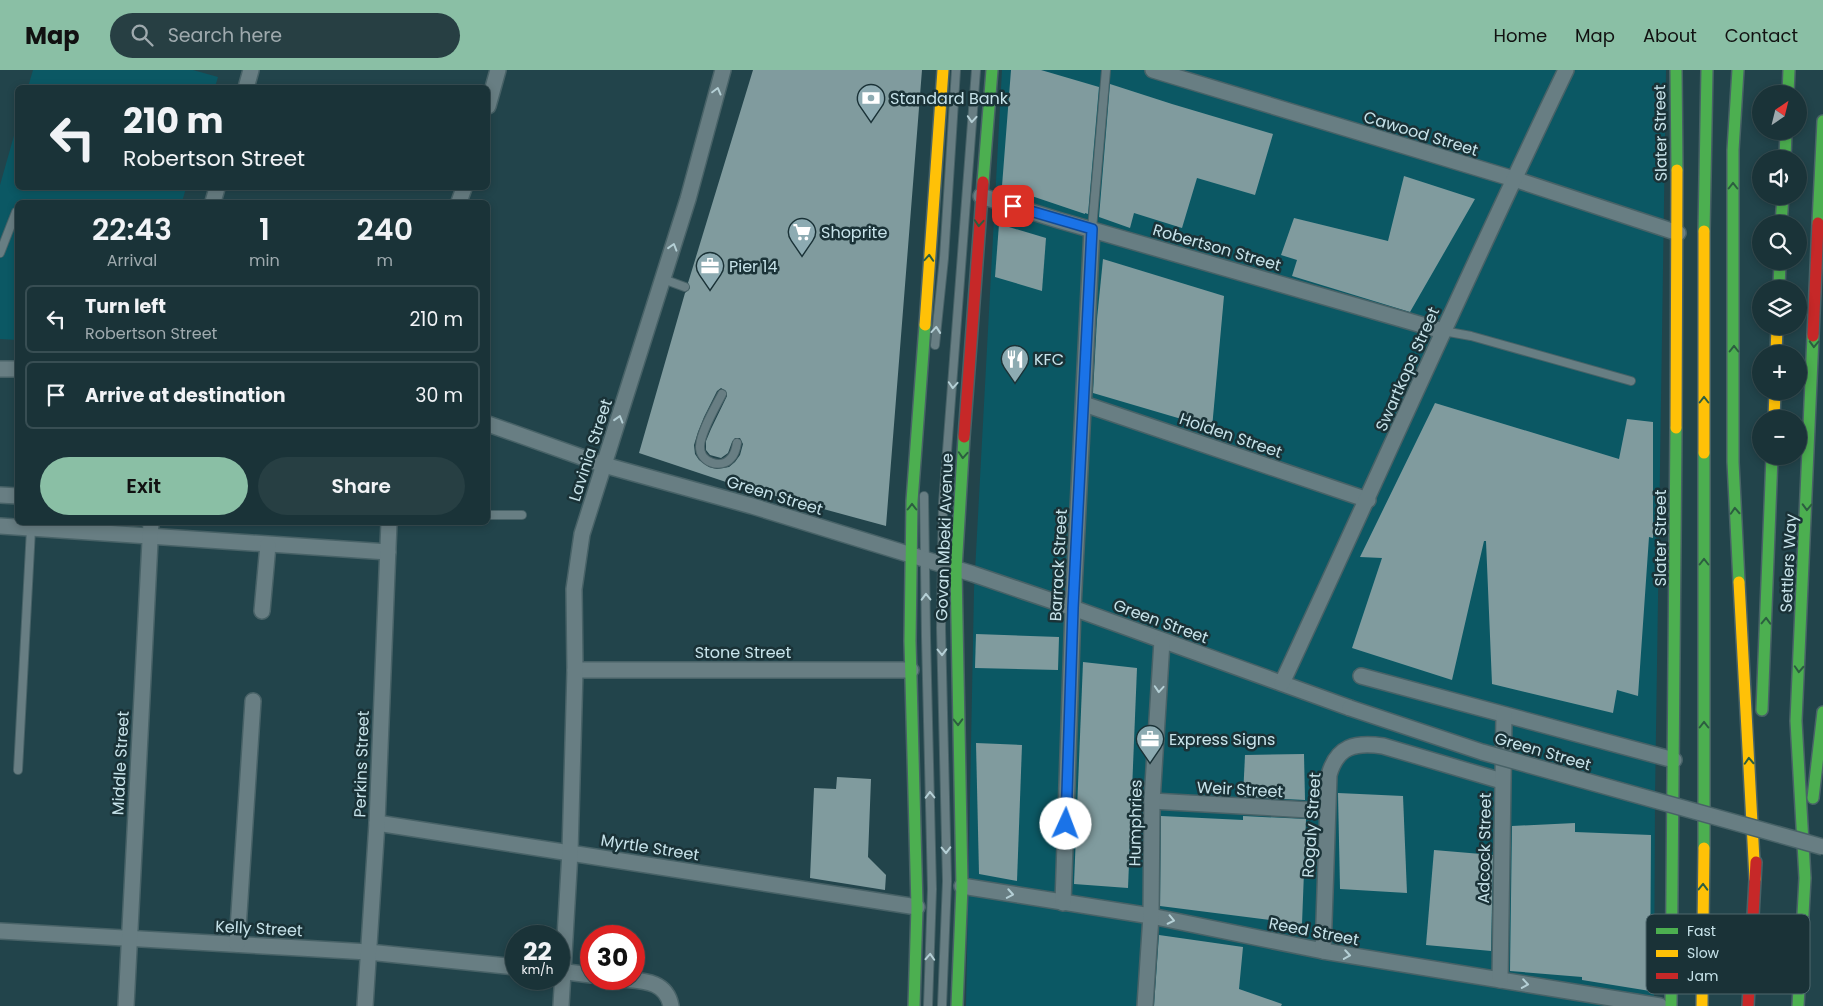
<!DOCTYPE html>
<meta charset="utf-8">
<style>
:root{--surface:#1a3338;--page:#273f43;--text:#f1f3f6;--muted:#9faaae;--line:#384e53;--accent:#8abfa5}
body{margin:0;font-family:Poppins,sans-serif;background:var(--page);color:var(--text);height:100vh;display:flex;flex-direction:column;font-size:19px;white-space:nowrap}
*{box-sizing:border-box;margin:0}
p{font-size:16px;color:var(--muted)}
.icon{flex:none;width:28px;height:28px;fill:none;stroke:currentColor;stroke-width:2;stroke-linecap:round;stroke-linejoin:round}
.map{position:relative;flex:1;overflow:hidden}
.panel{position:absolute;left:15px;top:130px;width:475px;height:325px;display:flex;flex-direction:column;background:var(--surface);border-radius:8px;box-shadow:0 2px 8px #0003,0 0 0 1px var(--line)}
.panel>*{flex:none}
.banner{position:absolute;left:15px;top:15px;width:475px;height:105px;border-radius:8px;box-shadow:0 2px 8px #0003,0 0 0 1px var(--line);background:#1a3338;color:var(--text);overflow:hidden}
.needle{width:32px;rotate:35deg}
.buttons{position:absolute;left:1752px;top:15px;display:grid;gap:10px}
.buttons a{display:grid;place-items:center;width:55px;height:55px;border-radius:50%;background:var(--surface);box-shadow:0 2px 8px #0003,0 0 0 1px var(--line);font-size:25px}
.speed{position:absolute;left:505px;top:855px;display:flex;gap:10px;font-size:25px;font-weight:700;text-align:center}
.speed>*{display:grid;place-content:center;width:65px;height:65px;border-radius:50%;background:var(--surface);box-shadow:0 2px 8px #0003,0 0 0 1px var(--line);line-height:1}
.speed small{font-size:12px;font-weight:400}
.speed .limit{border:8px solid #d22;background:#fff;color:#111}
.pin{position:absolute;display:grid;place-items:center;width:42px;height:42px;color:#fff;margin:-21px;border-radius:10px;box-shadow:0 2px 8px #0006}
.me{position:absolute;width:55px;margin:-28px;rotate:2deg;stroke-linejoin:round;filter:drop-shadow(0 0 4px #0008)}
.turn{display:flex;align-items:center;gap:18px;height:105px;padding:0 25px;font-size:22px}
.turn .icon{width:65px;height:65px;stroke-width:2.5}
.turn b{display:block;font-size:35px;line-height:42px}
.eta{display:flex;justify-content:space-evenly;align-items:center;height:85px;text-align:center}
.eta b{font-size:30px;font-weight:600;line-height:35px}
.button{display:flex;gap:10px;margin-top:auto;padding:10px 25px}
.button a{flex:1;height:58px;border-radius:30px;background:var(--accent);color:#111;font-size:20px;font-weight:600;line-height:58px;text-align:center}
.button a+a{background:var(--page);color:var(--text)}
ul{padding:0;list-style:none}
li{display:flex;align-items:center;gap:15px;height:68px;margin:0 10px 8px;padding:0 15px;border:2px solid var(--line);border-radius:8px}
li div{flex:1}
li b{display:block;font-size:19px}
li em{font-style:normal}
header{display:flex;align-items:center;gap:30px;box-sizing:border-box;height:70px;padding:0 25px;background:var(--accent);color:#111}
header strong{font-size:24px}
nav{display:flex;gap:28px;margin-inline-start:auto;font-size:18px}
.search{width:350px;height:45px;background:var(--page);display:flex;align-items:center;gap:12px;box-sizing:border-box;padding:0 18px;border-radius:28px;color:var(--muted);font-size:19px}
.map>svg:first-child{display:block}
.built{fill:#0b5864}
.building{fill:#809b9e;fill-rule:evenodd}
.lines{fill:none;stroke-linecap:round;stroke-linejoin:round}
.lane-casing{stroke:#486267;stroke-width:10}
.street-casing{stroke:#486267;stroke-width:18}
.fast-casing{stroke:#486267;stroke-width:14}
.slow-casing{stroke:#486267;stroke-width:14}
.jam-casing{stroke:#486267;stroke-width:14}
.lane{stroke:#687e83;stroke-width:8}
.street{stroke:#687e83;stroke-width:15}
.fast{stroke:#4caf50;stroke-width:11}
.slow{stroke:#ffc107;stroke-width:11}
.jam{stroke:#c62828;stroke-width:11}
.street-bridge-casing{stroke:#486267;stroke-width:18;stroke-linecap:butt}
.street-bridge{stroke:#687e83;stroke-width:15}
.oneway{stroke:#b4cfd5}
.oneway2{stroke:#2c5e40}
.route-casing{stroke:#114b97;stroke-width:12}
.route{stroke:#1a73e8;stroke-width:9}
.labels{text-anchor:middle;stroke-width:5;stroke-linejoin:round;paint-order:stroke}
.poi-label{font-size:16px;fill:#c7e3ea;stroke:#1a3237;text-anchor:start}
.street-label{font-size:16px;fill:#c7e3ea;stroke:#1a3237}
.key{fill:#1a3237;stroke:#4e676d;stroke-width:1}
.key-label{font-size:14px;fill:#c7e3ea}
</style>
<header>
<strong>Map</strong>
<div class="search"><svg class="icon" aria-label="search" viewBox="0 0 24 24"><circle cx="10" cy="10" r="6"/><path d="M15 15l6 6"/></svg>Search here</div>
<nav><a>Home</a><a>Map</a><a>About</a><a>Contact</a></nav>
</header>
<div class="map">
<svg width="1823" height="936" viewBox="0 0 1823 936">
<rect width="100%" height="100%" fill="#22444b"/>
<g class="built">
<path d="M33 0H193L218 7 215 17H28Z"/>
<path d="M1002 0H1666L1655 727 1654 936H966L974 520Z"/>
<path d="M17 55 18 118H186L182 132H18L17 270 0 269V115Z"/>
</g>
<g class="building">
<path d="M753 0H922L886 456 735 415 639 383 685 223 690 218 688 213ZM721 318 726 321 727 326 711 359 706 371V380L710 385 721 388 728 383 732 372 735 368H740L743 374 740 385 735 392 729 397 717 399 709 397 699 390 695 384 694 375 698 362 704 347 717 321Z"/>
<path d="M1011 0H1041L1099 17 1088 144 1085 143V144L1002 116Z"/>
<path d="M1110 14 1172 34 1273 64 1255 125 1197 108 1182 158 1134 143 1130 158 1099 147Z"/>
<path d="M1404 106 1475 129 1410 242 1292 206 1297 190 1281 185 1294 148 1388 171Z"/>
<path d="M999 154 1046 168 1042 221 995 207Z"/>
<path d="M1103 189 1224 226 1212 358 1093 323 1097 249Z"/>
<path d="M1435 333 1619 389 1627 349 1653 352V468L1649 467 1638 626 1617 620 1613 643 1492 614 1486 471H1484L1452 610 1352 578 1382 488 1360 487Z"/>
<path d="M976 564 1059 567 1058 600 975 598Z"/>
<path d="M1083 592 1137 598 1128 818 1074 814Z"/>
<path d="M976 673 1022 675 1017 811 979 804Z"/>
<path d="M1304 684 1305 730 1243 727 1245 685Z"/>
<path d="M837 707 871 709 868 787 886 805 885 820 810 808 814 718 836 719Z"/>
<path d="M1338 723 1403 726 1407 823 1340 819Z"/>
<path d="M1161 746 1243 750V746L1306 749 1302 854 1160 836Z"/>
<path d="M1575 753V762L1651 765 1650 921 1582 910V907L1510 901 1512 756Z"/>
<path d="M1434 780 1493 785 1491 881 1426 875Z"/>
<path d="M1159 865 1243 877 1239 919 1282 934 1281 936H1154Z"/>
</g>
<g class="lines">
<g class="lane-casing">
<g id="lane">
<path d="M1092 159 1106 0"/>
<path d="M0 183 16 142"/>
<path d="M663 209 685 217"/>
<path d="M1443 261 1471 266 1631 311"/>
<path d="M935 275 944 188 956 0"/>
<path d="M722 324C715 338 701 361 700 376 699 392 721 400 731 388 735 384 736 379 737 373"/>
<path d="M924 426 926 567 932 819 928 936"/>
<path d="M488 445H522"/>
<path d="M18 700 31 459"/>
<path d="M942 936 947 811 941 558 943 434 976 0"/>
</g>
</g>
<g class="street-casing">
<g id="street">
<path d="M1153 0 1514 109 1678 163"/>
<path d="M246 18 251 0"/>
<path d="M488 36 498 0"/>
<path d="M981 126 1058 150 1443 261"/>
<path d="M213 132 217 118"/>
<path d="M459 132 464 118"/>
<path d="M0 299H18"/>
<path d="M1084 334 1368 430"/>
<path d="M488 354 604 395 752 436 973 504 1073 538 1350 638"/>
<path d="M0 425 18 426"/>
<path d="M0 456 388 482"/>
<path d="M262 541 268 475"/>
<path d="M575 600H911"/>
<path d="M1361 606 1674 690"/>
<path d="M1282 613C1377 409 1468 203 1566 0"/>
<path d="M1152 731 1327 741"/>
<path d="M377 753 917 837"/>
<path d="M962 816 1151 846 1323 881 1660 936"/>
<path d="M1063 833 1073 538 1092 159"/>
<path d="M0 861 300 878 368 882 516 897"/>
<path d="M237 874 253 631"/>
<path d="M1323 881 1329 705C1337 676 1355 672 1383 676L1502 711"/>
<path d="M559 901 591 905"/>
<path d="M621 909C642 911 666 910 671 936"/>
<path d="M1500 910 1504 645"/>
<path d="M126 936 151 452"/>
<path d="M365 936 377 753 389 452"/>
<path d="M561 936 570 782 575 600 574 519 582 464 688 129 723 0"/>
<path d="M1145 936 1151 846 1152 731 1162 571"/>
</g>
</g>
<g class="fast-casing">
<g id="fast">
<path d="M1676 0 1677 100"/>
<path d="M1738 0 1733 80V392L1739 512"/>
<path d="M1788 24 1789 0"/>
<path d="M1785 89 1786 61"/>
<path d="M983 112 992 0"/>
<path d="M1818 153 1823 51"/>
<path d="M1781 154 1783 126"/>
<path d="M1704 161 1707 0"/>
<path d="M1779 219 1780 191"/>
<path d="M1704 383V778"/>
<path d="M1762 640 1772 386"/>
<path d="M1813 728 1823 642"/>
<path d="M914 936 917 837 910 571 912 431 925 255"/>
<path d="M957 936 962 816 956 499 964 367"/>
<path d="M1671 936 1676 358"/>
<path d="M1798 936 1805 808 1796 651 1813 266"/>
</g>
</g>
<g class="slow-casing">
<g id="slow">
<path d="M1704 161V383"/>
<path d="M925 255 943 0"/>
<path d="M1776 284 1777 256"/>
<path d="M1774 349 1775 321"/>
<path d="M1676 358 1677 100"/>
<path d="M1739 512 1755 809"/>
<path d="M1702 936 1704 778"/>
</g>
</g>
<g class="jam-casing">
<g id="jam">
<path d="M1813 266 1818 153"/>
<path d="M964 367 983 112"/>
<path d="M1748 936 1756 792"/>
</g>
</g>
<use href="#lane" class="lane"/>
<use href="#street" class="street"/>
<use href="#fast" class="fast"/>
<use href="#slow" class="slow"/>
<use href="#jam" class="jam"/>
<g class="street-bridge-casing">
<path id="street-bridge" d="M1350 638 1482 682 1823 777"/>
</g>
<use href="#street-bridge" class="street-bridge"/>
</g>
<defs><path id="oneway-chevron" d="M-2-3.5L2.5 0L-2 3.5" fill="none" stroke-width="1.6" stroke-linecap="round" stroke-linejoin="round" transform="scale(1.25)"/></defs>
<g class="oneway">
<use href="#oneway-chevron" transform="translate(717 21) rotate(-75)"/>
<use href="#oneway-chevron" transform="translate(972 49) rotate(94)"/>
<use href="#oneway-chevron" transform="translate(673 177) rotate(-73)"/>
<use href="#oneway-chevron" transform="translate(936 260) rotate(-85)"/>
<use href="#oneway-chevron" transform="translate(953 315) rotate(94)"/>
<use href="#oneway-chevron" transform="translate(619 349) rotate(-73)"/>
<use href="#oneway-chevron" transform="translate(926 527) rotate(-91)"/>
<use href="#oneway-chevron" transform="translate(942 582) rotate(89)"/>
<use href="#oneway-chevron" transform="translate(1159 619) rotate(94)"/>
<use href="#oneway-chevron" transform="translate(930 725) rotate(-91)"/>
<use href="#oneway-chevron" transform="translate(946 780) rotate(89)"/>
<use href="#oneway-chevron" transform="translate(1010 824) rotate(10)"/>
<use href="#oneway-chevron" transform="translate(1171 850) rotate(12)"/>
<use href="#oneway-chevron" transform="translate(1347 885) rotate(9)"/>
<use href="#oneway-chevron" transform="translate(930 887) rotate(-87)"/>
<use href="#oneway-chevron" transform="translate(1525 914) rotate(9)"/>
</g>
<g class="oneway2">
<use href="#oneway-chevron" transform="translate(1733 116) rotate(-90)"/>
<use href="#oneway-chevron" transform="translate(979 153) rotate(94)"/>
<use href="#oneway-chevron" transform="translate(929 188) rotate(-86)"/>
<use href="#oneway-chevron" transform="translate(1814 274) rotate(92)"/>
<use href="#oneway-chevron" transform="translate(1734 279) rotate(-90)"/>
<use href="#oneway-chevron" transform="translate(1704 330) rotate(-90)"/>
<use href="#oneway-chevron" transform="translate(963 385) rotate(94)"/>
<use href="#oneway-chevron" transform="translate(912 437) rotate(-90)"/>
<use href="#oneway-chevron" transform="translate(1807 437) rotate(92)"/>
<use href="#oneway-chevron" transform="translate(1735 441) rotate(-93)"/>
<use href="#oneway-chevron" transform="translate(1704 492) rotate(-90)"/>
<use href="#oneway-chevron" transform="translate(1766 551) rotate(-88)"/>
<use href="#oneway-chevron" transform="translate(1799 599) rotate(93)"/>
<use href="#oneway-chevron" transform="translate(958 652) rotate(89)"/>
<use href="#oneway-chevron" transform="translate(1704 655) rotate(-90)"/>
<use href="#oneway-chevron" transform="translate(1749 691) rotate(-93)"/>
<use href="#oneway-chevron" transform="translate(1703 817) rotate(-89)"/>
</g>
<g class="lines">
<g class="route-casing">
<path id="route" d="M1013 136 1092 159 1073 538 1066 754"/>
</g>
<use href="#route" class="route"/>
</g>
<defs>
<g id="bank-pin" transform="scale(1.4375)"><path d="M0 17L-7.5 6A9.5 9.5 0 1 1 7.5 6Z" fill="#8dabb2" stroke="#1a3237"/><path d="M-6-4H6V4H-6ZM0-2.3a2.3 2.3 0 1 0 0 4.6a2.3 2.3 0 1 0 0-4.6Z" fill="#fff"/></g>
<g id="supermarket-pin" transform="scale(1.4375)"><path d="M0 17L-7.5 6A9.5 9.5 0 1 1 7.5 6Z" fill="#8dabb2" stroke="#1a3237"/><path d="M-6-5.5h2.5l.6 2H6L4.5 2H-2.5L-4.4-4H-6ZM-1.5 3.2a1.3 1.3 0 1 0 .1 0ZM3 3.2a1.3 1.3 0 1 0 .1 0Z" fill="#fff"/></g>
<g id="office-pin" transform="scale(1.4375)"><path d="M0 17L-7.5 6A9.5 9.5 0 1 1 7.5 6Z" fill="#8dabb2" stroke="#1a3237"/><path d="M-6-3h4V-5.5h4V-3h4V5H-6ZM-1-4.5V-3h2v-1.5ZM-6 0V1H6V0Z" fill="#fff"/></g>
<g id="restaurant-pin" transform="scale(1.4375)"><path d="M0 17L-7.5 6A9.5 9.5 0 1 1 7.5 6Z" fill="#8dabb2" stroke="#1a3237"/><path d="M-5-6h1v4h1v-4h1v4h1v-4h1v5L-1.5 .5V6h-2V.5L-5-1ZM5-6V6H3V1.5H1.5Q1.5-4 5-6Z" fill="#fff"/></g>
</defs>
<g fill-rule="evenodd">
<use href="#bank-pin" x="871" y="28"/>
<use href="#supermarket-pin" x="802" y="162"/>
<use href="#office-pin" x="710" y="196"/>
<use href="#restaurant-pin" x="1015" y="289"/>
<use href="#office-pin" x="1150" y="669"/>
</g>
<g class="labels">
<g class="poi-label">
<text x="890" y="34">Standard Bank</text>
<text x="821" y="168">Shoprite</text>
<text x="729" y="202">Pier 14</text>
<text x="1034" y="295">KFC</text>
<text x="1169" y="675">Express Signs</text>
</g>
<g class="street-label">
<text transform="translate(1421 63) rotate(17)" y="6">Cawood Street</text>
<text transform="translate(1660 63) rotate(-91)" y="6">Slater Street</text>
<text transform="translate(1217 177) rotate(16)" y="6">Robertson Street</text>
<text transform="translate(1407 299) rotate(-66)" y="6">Swartkops Street</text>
<text transform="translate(1231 365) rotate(19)" y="6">Holden Street</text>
<text transform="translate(590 380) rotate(-72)" y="6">Lavinia Street</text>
<text transform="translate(775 425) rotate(17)" y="6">Green Street</text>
<text transform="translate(944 467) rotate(-88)" y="6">Govan Mbeki Avenue</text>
<text transform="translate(1660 468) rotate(-90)" y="6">Slater Street</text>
<text transform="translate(1788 493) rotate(-87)" y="6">Settlers Way</text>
<text transform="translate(1058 495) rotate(-87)" y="6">Barrack Street</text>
<text transform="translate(1161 551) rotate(20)" y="6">Green Street</text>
<text x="743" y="588">Stone Street</text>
<text transform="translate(1543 681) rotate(16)" y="6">Green Street</text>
<text transform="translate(120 693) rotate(-87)" y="6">Middle Street</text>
<text transform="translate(361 694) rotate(-88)" y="6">Perkins Street</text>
<text transform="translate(1240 719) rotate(3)" y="6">Weir Street</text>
<text transform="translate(1135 753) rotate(-89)" y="6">Humphries</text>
<text transform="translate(1311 755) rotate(-86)" y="6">Rogaly Street</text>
<text transform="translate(650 777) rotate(9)" y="6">Myrtle Street</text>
<text transform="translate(1484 778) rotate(-89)" y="6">Adcock Street</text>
<text transform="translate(259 858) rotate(3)" y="6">Kelly Street</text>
<text transform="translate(1314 861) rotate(11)" y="6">Reed Street</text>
</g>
</g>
<rect x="1646" y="844" width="164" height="80" rx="8" class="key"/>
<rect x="1656" y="858" width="22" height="6" fill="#4caf50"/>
<rect x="1656" y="880" width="22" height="7" fill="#ffc107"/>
<rect x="1656" y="903" width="22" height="6" fill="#c62828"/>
<g class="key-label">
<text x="1687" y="866">Fast</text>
<text x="1687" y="888">Slow</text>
<text x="1687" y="911">Jam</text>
</g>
</svg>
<div class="buttons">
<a><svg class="needle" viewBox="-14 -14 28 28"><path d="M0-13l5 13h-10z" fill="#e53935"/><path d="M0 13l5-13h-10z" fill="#9faaae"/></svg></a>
<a><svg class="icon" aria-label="sound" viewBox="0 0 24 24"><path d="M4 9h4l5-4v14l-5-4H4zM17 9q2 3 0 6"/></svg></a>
<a><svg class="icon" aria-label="search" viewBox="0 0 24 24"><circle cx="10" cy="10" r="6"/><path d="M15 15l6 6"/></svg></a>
<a><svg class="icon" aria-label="layers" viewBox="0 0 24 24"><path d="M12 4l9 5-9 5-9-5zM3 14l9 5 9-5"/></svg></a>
<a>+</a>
<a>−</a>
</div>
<div class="speed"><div>22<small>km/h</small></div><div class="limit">30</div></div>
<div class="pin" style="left:1013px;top:136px;background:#d93025"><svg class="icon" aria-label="arrive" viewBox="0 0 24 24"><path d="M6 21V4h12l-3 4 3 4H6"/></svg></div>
<svg class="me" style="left:1066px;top:754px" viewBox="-20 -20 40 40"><circle r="19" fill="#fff"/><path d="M0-13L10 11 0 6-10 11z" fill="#1a73e8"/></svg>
<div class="banner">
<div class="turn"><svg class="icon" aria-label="left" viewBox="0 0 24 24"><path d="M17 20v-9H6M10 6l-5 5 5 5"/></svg><div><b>210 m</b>Robertson Street</div></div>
</div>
<section class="panel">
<div class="eta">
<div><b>22:43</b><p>Arrival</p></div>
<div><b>1</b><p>min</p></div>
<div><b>240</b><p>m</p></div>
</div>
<ul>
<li><svg class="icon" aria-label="left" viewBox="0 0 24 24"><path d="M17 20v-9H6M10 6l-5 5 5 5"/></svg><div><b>Turn left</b><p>Robertson Street</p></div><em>210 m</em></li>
<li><svg class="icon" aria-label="arrive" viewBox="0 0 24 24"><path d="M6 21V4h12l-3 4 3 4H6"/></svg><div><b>Arrive at destination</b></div><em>30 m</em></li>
</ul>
<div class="button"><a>Exit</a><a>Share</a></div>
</section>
</div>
